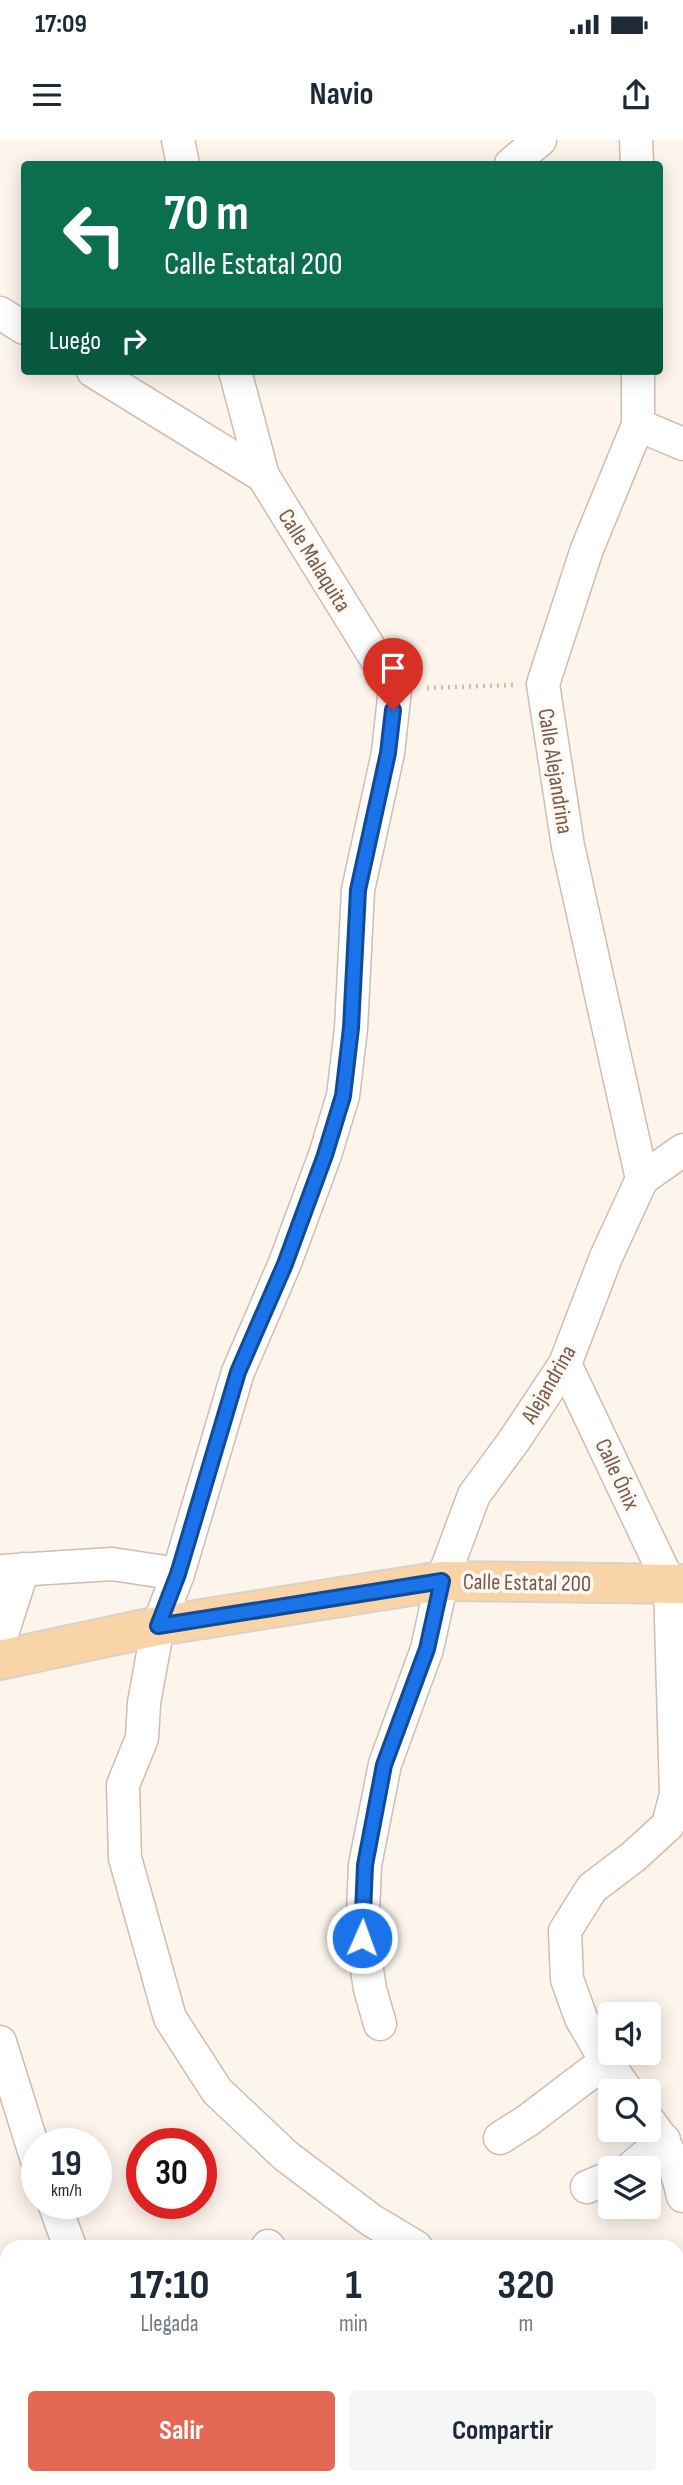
<!DOCTYPE html>
<html lang="es">
<meta charset="utf-8">
<style>
:root{--surface:#fff;--page:#f6f6f7;--text:#1f2937;--muted:#747a83;--accent:#e36955}
body{margin:0;font-family:"Sofia Sans Condensed",sans-serif;background:var(--page);color:var(--text);height:100vh;display:flex;flex-direction:column;font-size:26px;white-space:nowrap}
*{box-sizing:border-box;margin:0}
p{font-size:23px;color:var(--muted)}
.icon{flex:none;width:38px;height:38px;fill:none;stroke:currentColor;stroke-width:2;stroke-linecap:round;stroke-linejoin:round}
.map{position:relative;flex:1;overflow:hidden}
.side{position:absolute;left:0px;top:2100px;width:684px;height:245px;display:flex;flex-direction:column;background:var(--surface);border-radius:21px 21px 0 0;box-shadow:0 4px 18px #0003}
.side>*{flex:none}
.hud{position:absolute;left:21px;top:21px;width:642px;height:214px;border-radius:7px;box-shadow:0 4px 18px #0003;background:#0b6e4f;color:#fff;overflow:hidden}
.buttons{position:absolute;left:598px;top:1862px;display:grid;gap:14px}
.buttons a{display:grid;place-items:center;width:63px;height:63px;border-radius:7px;background:var(--surface);box-shadow:0 4px 18px #0003;font-size:35px}
.speed{position:absolute;left:21px;top:1988px;display:flex;gap:14px;font-size:35px;font-weight:700;text-align:center}
.speed>*{display:grid;place-content:center;width:91px;height:91px;border-radius:50%;background:var(--surface);box-shadow:0 4px 18px #0003;line-height:1}
.speed small{font-size:18px;font-weight:400}
.speed .limit{border:10px solid #d22;background:#fff;color:#111}
.pin{position:absolute;display:grid;place-items:center;width:60px;height:60px;color:#fff;margin:-72px -30px;border-radius:50% 50% 50% 0;rotate:-45deg;box-shadow:0 0 7px #0007}
.pin .icon{rotate:45deg}
.me{position:absolute;width:77px;margin:-38px;rotate:2deg;stroke-linejoin:round;filter:drop-shadow(0 0 5px #0008)}
.turn{display:flex;align-items:center;gap:24px;height:147px;padding:0 28px;font-size:32px}
.turn .icon{width:91px;height:91px;stroke-width:2.5}
.turn b{display:block;font-size:49px;line-height:60px}
.then{display:flex;align-items:center;height:66px;padding:0 28px;background:#0003;gap:14px;font-size:26px}
.eta{display:flex;justify-content:space-evenly;align-items:center;height:119px;text-align:center}
.eta b{font-size:42px;font-weight:700;line-height:49px}
.primary-button{display:flex;gap:14px;margin-top:auto;padding:14px 28px}
.primary-button a{flex:1;height:80px;border-radius:7px;background:var(--accent);color:#fff;font-size:28px;font-weight:700;line-height:80px;text-align:center}
.primary-button a+a{background:var(--page);color:var(--text)}
.status{display:flex;justify-content:space-between;align-items:center;height:49px;padding:0 35px;background:var(--surface);direction:ltr}
.status svg{height:19px;fill:currentColor}
header{display:flex;justify-content:space-between;align-items:center;height:91px;padding:0 28px;background:var(--surface);font-size:32px;font-weight:700}
.map>svg:first-child{display:block}
.lines{fill:none;stroke-linecap:round;stroke-linejoin:round}
.minor-casing{stroke:#d0bcb1;stroke-width:35}
.major-casing{stroke:#d9d1cd;stroke-width:42}
.path{stroke:#d8b5a6;stroke-width:4.5;stroke-dasharray:2 5;stroke-linecap:butt}
.minor{stroke:#fff;stroke-width:32}
.major{stroke:#f9d4a7;stroke-width:38}
.route-casing{stroke:#114b97;stroke-width:18}
.route{stroke:#1a73e8;stroke-width:12}
.labels{text-anchor:middle;stroke-width:7;stroke-linejoin:round;paint-order:stroke}
.street-label{font-size:23px;fill:#795a4e;stroke:#fff9f3}
</style>
<div class="status"><b>17:09</b><svg viewBox="0 0 49 12"><path d="M0 12V9h3v3zM5 12V6h3v6zM10 12V3h3v9zM15 12V0h3v12zM26 1h20v11H26zM47 4h2v5h-2z"/></svg></div>
<header><svg class="icon" aria-label="menu" viewBox="0 0 24 24"><path d="M4 6h16M4 12h16M4 18h16"/></svg>Navio<svg class="icon" aria-label="share" viewBox="0 0 24 24"><path d="M12 15V3M7 8l5-5 5 5M5 13v7h14v-7"/></svg></header>
<div class="map">
<svg width="683" height="2345" viewBox="0 0 683 2345">
<rect width="100%" height="100%" fill="#fdf5ec"/>
<g class="lines">
<g class="minor-casing">
<g id="minor">
<path d="M178 0 183 24"/>
<path d="M636 0 637 24"/>
<path d="M511 24 540 0"/>
<path d="M0 173 24 188"/>
<path d="M93 231 263 336 395 549 388 613 358 750 351 889 343 956 325 1015 285 1123 238 1232 178 1434 158 1486 144 1563 142 1598 123 1645 125 1718 170 1878 217 1951 286 2016 371 2080 416 2107"/>
<path d="M235 231 263 336"/>
<path d="M638 231V285L587 409 543 544 568 706 642 1039"/>
<path d="M638 285 683 304"/>
<path d="M642 1039 683 1010"/>
<path d="M565 1224 670 1445 676 1654 668 1685 633 1717 592 1748 565 1791 567 1839 581 1878 606 1921 627 1951"/>
<path d="M0 1431 112 1424 178 1434"/>
<path d="M0 1500 23 1429"/>
<path d="M380 1884 370 1849 362 1798 365 1725 385 1624 427 1509 442 1441 474 1355 513 1302 565 1224 606 1117 642 1039"/>
<path d="M0 1902 37 2020"/>
<path d="M649 1981C670 2009 675 2023 683 2056"/>
<path d="M500 1998 527 1981 606 1921"/>
<path d="M631 2028 664 2000"/>
<path d="M587 2047 611 2037"/>
<path d="M54 2063 70 2107"/>
<path d="M268 2106 269 2107"/>
<path d="M677 2214 683 2215"/>
<path d="M159 2338 162 2345"/>
<path d="M411 2338 417 2345"/>
</g>
</g>
<g class="major-casing">
<path id="major" d="M0 1520 158 1486 442 1441 683 1444"/>
</g>
<path class="path" d="M427 548 513 545"/>
<use href="#minor" class="minor"/>
<use href="#major" class="major"/>
</g>
<g class="lines">
<g class="route-casing">
<path id="route" d="M362 1798 365 1725 384 1625 427 1509 442 1441 158 1486 178 1434 238 1232 285 1124 325 1015 343 956 351 888 358 750 388 613 393 570"/>
</g>
<use href="#route" class="route"/>
</g>
<g class="labels">
<g class="street-label">
<text transform="translate(315 420) rotate(58)" y="8">Calle Malaquita</text>
<text transform="translate(556 631) rotate(81)" y="8">Calle Alejandrina</text>
<text transform="translate(548 1244) rotate(-60)" y="8">Alejandrina</text>
<text transform="translate(618 1334) rotate(65)" y="8">Calle Ónix</text>
<text transform="translate(527 1442) rotate(1)" y="8">Calle Estatal 200</text>
</g>
</g>
</svg>
<div class="buttons">
<a><svg class="icon" aria-label="sound" viewBox="0 0 24 24"><path d="M4 9h4l5-4v14l-5-4H4zM17 9q2 3 0 6"/></svg></a>
<a><svg class="icon" aria-label="search" viewBox="0 0 24 24"><circle cx="10" cy="10" r="6"/><path d="M15 15l6 6"/></svg></a>
<a><svg class="icon" aria-label="layers" viewBox="0 0 24 24"><path d="M12 4l9 5-9 5-9-5zM3 14l9 5 9-5"/></svg></a>
</div>
<div class="speed"><div>19<small>km/h</small></div><div class="limit">30</div></div>
<div class="pin" style="left:393px;top:570px;background:#d93025"><svg class="icon" aria-label="arrive" viewBox="0 0 24 24"><path d="M6 21V4h12l-3 4 3 4H6"/></svg></div>
<svg class="me" style="left:362px;top:1798px" viewBox="-20 -20 40 40"><circle r="17" fill="#1a73e8" stroke="#fff" stroke-width="3"/><path d="M0-11L8 9 0 5-8 9z" fill="#fff"/></svg>
<div class="hud">
<div class="turn"><svg class="icon" aria-label="left" viewBox="0 0 24 24"><path d="M17 20v-9H6M10 6l-5 5 5 5"/></svg><div><b>70 m</b>Calle Estatal 200</div></div>
<div class="then">Luego<svg class="icon" aria-label="right" viewBox="0 0 24 24"><path d="M7 20v-9h11M14 6l5 5-5 5"/></svg></div>
</div>
<section class="side">
<div class="eta">
<div><b>17:10</b><p>Llegada</p></div>
<div><b>1</b><p>min</p></div>
<div><b>320</b><p>m</p></div>
</div>
<div class="primary-button"><a>Salir</a><a>Compartir</a></div>
</section>
</div>
